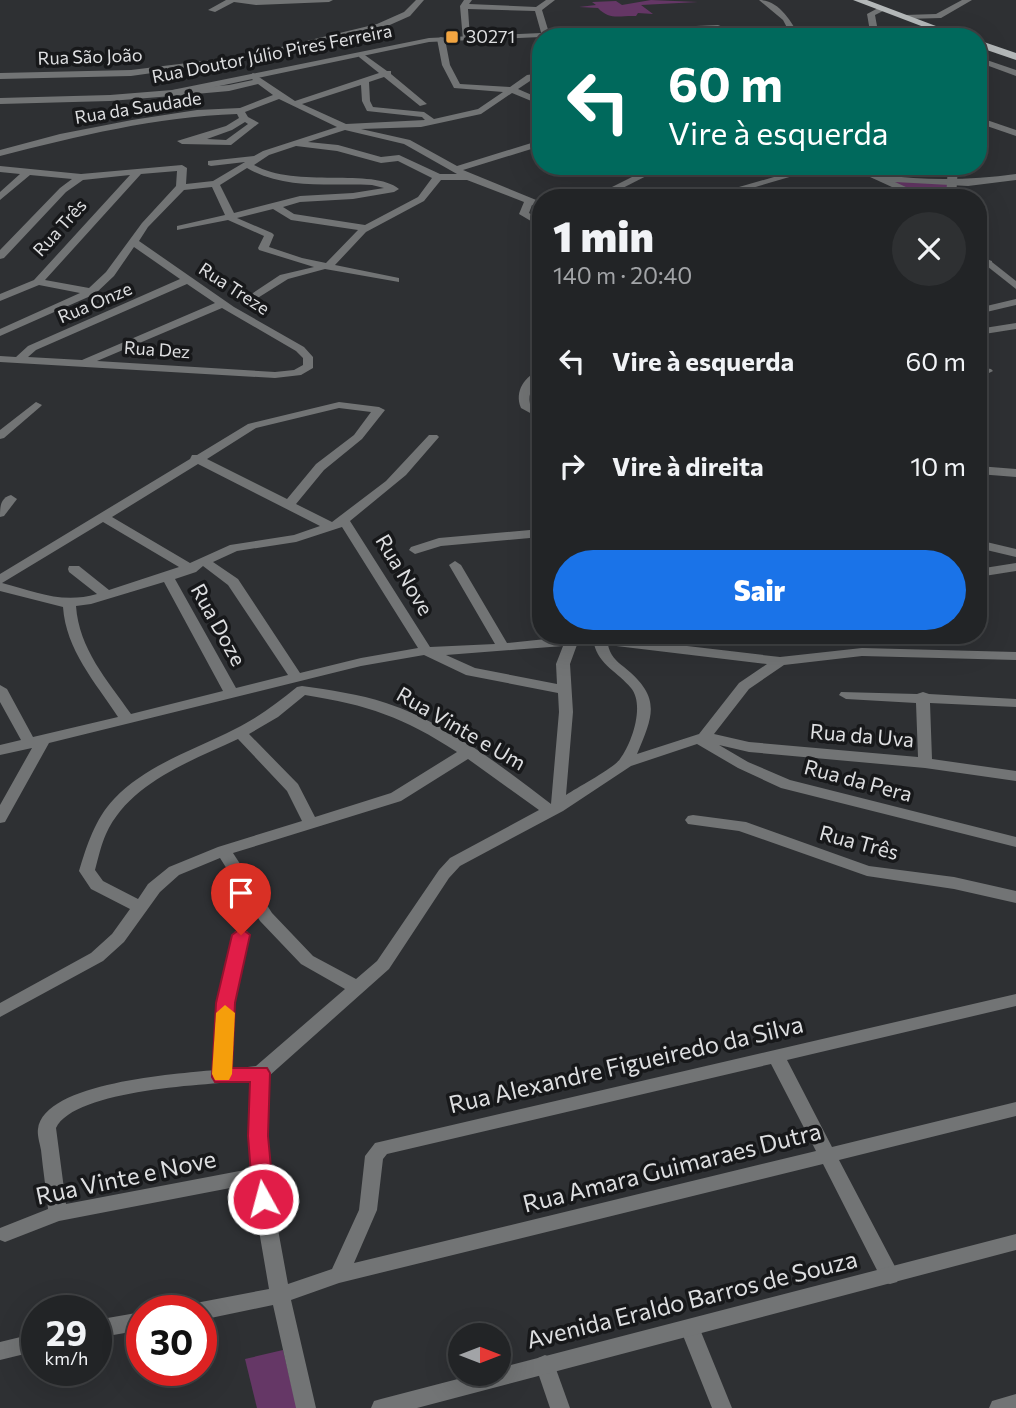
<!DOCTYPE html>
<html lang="pt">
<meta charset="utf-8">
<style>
:root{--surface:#222426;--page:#2e3032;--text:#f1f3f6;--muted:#a2a4a7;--line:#3f4143;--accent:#1a73e8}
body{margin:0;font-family:Commissioner,sans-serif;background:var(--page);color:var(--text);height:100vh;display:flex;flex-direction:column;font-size:26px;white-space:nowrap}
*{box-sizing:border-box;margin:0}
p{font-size:23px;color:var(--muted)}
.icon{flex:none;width:38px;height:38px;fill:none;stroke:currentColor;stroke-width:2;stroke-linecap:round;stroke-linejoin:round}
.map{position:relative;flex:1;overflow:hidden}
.panel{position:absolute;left:532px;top:189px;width:455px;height:455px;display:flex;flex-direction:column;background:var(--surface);border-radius:28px;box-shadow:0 7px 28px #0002,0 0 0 2px var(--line)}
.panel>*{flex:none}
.guide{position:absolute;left:532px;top:28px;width:455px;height:147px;border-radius:28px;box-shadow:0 7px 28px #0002,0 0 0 2px var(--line);background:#00695c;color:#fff;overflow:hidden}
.needle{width:46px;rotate:90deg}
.tools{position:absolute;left:448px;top:1323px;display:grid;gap:14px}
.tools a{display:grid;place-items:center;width:63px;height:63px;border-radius:50%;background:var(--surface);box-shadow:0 7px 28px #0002,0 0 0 2px var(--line);font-size:35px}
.speed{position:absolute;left:21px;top:1295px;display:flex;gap:14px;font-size:35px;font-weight:700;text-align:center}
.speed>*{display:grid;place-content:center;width:91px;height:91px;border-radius:50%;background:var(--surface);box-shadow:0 7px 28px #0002,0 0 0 2px var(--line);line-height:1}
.speed small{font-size:18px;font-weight:400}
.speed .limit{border:10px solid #d22;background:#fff;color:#111}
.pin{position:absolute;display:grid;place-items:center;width:60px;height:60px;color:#fff;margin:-72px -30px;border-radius:50% 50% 50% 0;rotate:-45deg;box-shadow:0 0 7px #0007}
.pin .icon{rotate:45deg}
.me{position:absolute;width:77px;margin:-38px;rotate:353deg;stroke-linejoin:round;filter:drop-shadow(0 0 5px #0008)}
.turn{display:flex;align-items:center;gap:24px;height:147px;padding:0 21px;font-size:32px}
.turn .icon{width:91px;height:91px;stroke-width:2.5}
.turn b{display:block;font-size:49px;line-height:60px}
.round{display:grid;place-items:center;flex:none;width:74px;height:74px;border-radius:37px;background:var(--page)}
.headline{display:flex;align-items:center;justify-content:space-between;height:119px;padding:0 21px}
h1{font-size:42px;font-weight:800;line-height:52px}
.action{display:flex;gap:14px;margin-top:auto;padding:14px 21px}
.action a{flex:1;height:80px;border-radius:42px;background:var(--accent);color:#fff;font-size:28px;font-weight:800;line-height:80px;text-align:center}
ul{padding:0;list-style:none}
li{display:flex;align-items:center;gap:21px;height:105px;padding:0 21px}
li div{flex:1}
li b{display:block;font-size:26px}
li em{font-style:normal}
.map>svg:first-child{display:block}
.green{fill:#653766}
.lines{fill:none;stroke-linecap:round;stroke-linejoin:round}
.minor{fill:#727475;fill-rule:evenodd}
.tertiary{fill:#727475;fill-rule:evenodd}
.primary{fill:#b4b8b9;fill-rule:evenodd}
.route{fill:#e11d48;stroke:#92132f;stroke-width:2}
.slow{fill:#f59e0b}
.poi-dot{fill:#f2a541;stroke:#17181a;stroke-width:2.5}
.labels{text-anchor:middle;stroke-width:7;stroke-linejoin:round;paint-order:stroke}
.far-poi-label{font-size:18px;fill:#dddee0;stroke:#17181a;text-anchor:start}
.far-street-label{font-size:18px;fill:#dddee0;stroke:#17181a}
.street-label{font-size:21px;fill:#dddee0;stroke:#17181a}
.near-street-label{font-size:24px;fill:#dddee0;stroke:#17181a}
</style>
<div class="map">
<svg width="1016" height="1408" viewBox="0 0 1016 1408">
<rect width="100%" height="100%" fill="#2e3033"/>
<g class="green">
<path d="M651 0 698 2 641 5 653 14 638 13 636 16C621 15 610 21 598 8L579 7 596 5 592 2 616 1 622 5Z"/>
<path d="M881 178 953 182 951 198H925Z"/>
<path d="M283 1350 297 1408H257L245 1359Z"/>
</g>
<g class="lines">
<g class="minor">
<path d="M226 0H333L329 2 256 5 234 2 215 12 208 10Z"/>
<path d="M416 0H424L410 16 383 28 244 60 131 76 0 79V73L131 70 244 56 377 24 404 12Z"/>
<path d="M464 0H472L469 4 536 7 546 0H555L542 10 550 36H542L535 11 468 9 470 38 463 40 460 6Z"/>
<path d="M759 0C779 0 791 21 800 37H792L783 20Z"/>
<path d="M962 0H972L941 18 905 19 901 17 905 15 936 14Z"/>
<path d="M880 7 887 9 875 15 879 37H871L867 14Z"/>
<path d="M441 37 445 39 450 65 460 84 510 87 527 75 541 73V78L533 79 518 89 541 99V105L512 93 481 114 421 127 361 129 410 140 457 166 541 140V146L463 170 541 202V208L532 205 529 213 541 220V227L519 214 524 202 467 180H441L424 201 366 232 335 265 399 278V282L325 269 288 279 251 302 247 301V297L280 275 314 267 259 250 258 248 264 236 228 220 177 230V226L225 215 212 187 184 190 148 227 139 241 234 307 304 347 313 357V368L301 375 275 378 0 362V356L16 357 28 346 180 279 134 247 114 276 95 294 0 336V329L80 293 39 285 0 301V294L34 280 130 175 83 180 66 192 4 258 0 259V250L60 188 72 179 30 175 0 200V192L20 174 0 172V166L81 174 182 165 187 168 186 184 213 181 245 162 211 166 208 165V161L254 156 263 151 337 127 279 99 245 112 248 117 259 123 231 145 182 144 177 141 226 126 239 118 237 114C156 117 78 136 0 156V150L60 134 132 120 197 110 240 108 273 95 258 84 229 91 173 96 169 93 173 90 229 85 253 80 249 76 253 73 295 101 379 73 359 57V53H362L387 71H391V74L427 104 420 106 384 77 369 82 370 101 373 107 424 112 434 119 478 109 503 92 454 88 442 65 437 39ZM361 85 362 101 367 111 422 117 425 120 346 124 302 104ZM245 122 248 124 226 140 207 139 232 130ZM345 130 404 144 457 174H440L399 155 381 157 338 145 308 142ZM296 146 337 151 381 163 398 161 432 178 418 197 365 225 294 214 283 207 300 202 353 199 394 192 399 189C373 167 296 189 254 165L269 155ZM247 168C285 190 330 183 372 185L384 188 353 193 300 196 234 213 220 185ZM177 171 176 186 142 223 106 272 89 288 45 280 141 174ZM273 209 291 220 358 230 326 263 302 258 269 247 274 235 272 233 237 218ZM187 284 215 303 82 360 28 357 36 350ZM222 308 296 351 303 358V365L294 370 275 372 97 361Z"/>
<path d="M978 57 1016 70V76L978 62Z"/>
<path d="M654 166H666L603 198H590Z"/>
<path d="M812 166H827L718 198H701Z"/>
<path d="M846 166C860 166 869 174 883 175 927 181 972 180 1016 174V180L968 186 895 182 930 198H916Z"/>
<path d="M988 260 992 261V265L978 270V263Z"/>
<path d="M1016 299V305L978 314V308Z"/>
<path d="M1016 323V329L978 335V329Z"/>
<path d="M978 367 991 369 993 371 987 374 978 373Z"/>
<path d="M541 369V378C532 386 528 393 530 404L541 411V419L521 408C514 391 525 376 541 369Z"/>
<path d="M36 402 42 405 40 407 4 438 0 439V430Z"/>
<path d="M339 402 379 407 385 410 362 439 324 470 296 504 332 522 386 481 429 435H437L439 437 406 475 350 521 430 647 495 644 449 565 455 561 461 565 507 643 565 637 566 635H593L780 657 862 648 1016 652V660L862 656 784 665 749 689 714 734 749 742 918 757 916 703 846 699 839 695 841 692 917 694 923 692 929 694 1016 699V707L930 703 932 759 1016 771V781L925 768 749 752 719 745 748 762 790 780 1016 837V847L781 788 738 768 697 744 631 766 563 811 460 866 449 878 389 969 269 1076 268 1175 288 1284 332 1269 359 1210 365 1156 375 1143 1016 994V1006L787 1060 832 1147 1016 1102V1116L839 1160 900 1276 897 1282 890 1284 883 1282 823 1164 339 1283 291 1300 316 1408H296L273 1305 201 1320V1311H191L194 1305 201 1302 269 1289 251 1184 59 1221 5 1242 0 1240V1228L48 1209C46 1189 43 1170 41 1150 40 1144 37 1135 38 1129 44 1082 177 1074 214 1070L218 1003 235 931H247L249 935 234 1003 231 1069 256 1066 345 989 301 964 260 921 220 858 179 875 160 892 124 942 103 961 0 1017V1003L91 953 112 934 130 909 91 889 79 871C87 845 95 819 114 799 146 765 194 750 235 729 258 718 277 703 297 687L302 686C330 690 359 694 386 703 447 723 501 766 551 804L559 712 558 693 466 675 424 655 361 666 49 743 5 822 0 823V805L32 748 0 755V745L21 740 0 702V685L7 689 33 737 118 717C95 682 66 650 63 607L0 591V574L190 459 192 455H197L248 424ZM339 408 371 412 354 435 316 464 287 499 207 459 256 428ZM198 464 320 526 294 535 230 545 190 563 112 517ZM103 522 179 567 109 590 79 566H69L68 569 69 572 97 594C62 604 36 592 2 583ZM342 527 418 648 361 658 300 673 238 579 213 562 237 551 296 542ZM203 566 228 585 288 675 236 688 175 579 196 572ZM164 582 223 691 131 714C107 680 79 649 76 606L91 604ZM578 642 594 644C599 665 618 672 631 688 645 705 632 743 620 759 614 768 578 787 566 795L573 712 570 664ZM608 645 767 664 739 683 699 734 637 754C654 714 661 697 624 667 616 661 610 655 608 645ZM563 646 556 664 557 684 475 668 446 655ZM305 695C368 705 403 717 457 752L391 793 315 817 298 784 249 734 278 717ZM238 739 287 791 302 821 218 847 169 867 148 884 138 899 103 881 95 870C98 859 101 845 106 834 129 783 191 761 238 739ZM468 759 539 810 450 858 439 870 377 961 356 979 313 956 272 913 233 853 401 801ZM771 1064 816 1151 354 1263 377 1210 383 1159 387 1154ZM251 1081 250 1169 66 1204 56 1128C75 1089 210 1084 251 1081Z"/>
<path d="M978 466 1016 469V477L978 474Z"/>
<path d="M11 495 17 499 4 516 0 517C0 507 0 498 11 495Z"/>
<path d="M541 529V537L441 546 415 554 409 550 411 547 439 538Z"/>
<path d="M978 540 1016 549V557L978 548Z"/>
<path d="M1016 563V571L978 577V569Z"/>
<path d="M693 815 746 822 869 866 954 877 1016 891V903L954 889 867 876 739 831 688 824 685 820 688 816Z"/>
<path d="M142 1312V1330L96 1338V1320Z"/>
<path d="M690 1319 697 1322 732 1408H712L680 1328 683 1322Z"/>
<path d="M37 1333V1351L0 1360V1342Z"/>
<path d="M545 1355 552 1358 570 1408H550L535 1364 538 1358Z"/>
<path d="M1016 1394V1408H989L992 1401Z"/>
</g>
<g class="tertiary">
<path d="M718 25 747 37H735L717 29 429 42 172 96 110 101 0 104V98L110 95 172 90 429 38Z"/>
<path d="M978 117 1016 130V136L978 123Z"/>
<path d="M948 166H958L956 198H946Z"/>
<path d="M978 251 1016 281V289L978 259Z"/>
<path d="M1016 1234V1250L417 1408H371L374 1401 381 1399 477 1374H499V1368Z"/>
</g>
<g class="primary">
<path d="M853 0H867L965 37H950Z"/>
<path d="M978 40 1016 53V60L978 47Z"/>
</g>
</g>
<path class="route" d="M241 928 250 935 235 1003 232 1068H267L270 1073 268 1136 274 1199 271 1206 263 1208 256 1206 253 1199 248 1136 250 1082H215L212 1077 216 1003 232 935Z"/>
<path class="slow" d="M225 1005 235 1013 232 1074 229 1080H215L212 1074 216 1013Z"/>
<rect class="poi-dot" x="445" y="30" width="14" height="14" rx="3.5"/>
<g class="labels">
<g class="far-poi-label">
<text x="466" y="43">30271</text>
</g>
<g class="far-street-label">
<text transform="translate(272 54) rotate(-11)" y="6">Rua Doutor Júlio Pires Ferreira</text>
<text transform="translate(90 57) rotate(-2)" y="6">Rua São João</text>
<text transform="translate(138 108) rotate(-9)" y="6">Rua da Saudade</text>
<text transform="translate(60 228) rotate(-48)" y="6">Rua Três</text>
<text transform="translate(234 289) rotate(33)" y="6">Rua Treze</text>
<text transform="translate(95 303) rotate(-23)" y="6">Rua Onze</text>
<text transform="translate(157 350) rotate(4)" y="6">Rua Dez</text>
</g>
<g class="street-label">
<text transform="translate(404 575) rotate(59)" y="7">Rua Nove</text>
<text transform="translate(218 625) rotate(61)" y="7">Rua Doze</text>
<text transform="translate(461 729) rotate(30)" y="7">Rua Vinte e Um</text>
<text transform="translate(862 736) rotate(5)" y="7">Rua da Uva</text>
<text transform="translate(858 781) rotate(15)" y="7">Rua da Pera</text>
<text transform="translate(859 843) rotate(15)" y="7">Rua Três</text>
</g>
<g class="near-street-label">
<text transform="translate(626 1065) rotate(-13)" y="8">Rua Alexandre Figueiredo da Silva</text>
<text transform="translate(672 1168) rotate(-14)" y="8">Rua Amara Guimaraes Dutra</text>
<text transform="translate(126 1178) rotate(-12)" y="8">Rua Vinte e Nove</text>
<text transform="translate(692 1300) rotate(-14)" y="8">Avenida Eraldo Barros de Souza</text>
</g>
</g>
</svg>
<div class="tools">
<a><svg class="needle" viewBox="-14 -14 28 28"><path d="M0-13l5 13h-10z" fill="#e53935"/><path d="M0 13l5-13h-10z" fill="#a2a4a7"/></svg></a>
</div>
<div class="speed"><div>29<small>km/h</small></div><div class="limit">30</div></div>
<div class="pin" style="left:241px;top:935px;background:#d93025"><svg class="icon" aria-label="arrive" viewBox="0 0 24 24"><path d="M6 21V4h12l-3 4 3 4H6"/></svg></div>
<svg class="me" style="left:263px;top:1199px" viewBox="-20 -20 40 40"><circle r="17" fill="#e11d48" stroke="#fff" stroke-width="3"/><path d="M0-11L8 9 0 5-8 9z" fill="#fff"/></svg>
<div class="guide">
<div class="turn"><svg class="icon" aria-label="left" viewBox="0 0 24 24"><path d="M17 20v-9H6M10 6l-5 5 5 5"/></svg><div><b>60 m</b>Vire à esquerda</div></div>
</div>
<section class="panel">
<div class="headline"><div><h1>1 min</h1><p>140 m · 20:40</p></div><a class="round"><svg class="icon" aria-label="close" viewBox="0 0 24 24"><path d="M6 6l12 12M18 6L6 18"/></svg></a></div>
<ul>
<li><svg class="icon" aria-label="left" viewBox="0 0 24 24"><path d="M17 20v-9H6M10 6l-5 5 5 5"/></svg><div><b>Vire à esquerda</b></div><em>60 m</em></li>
<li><svg class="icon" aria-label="right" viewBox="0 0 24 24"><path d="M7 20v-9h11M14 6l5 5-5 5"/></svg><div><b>Vire à direita</b></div><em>10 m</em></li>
</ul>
<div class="action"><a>Sair</a></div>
</section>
</div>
